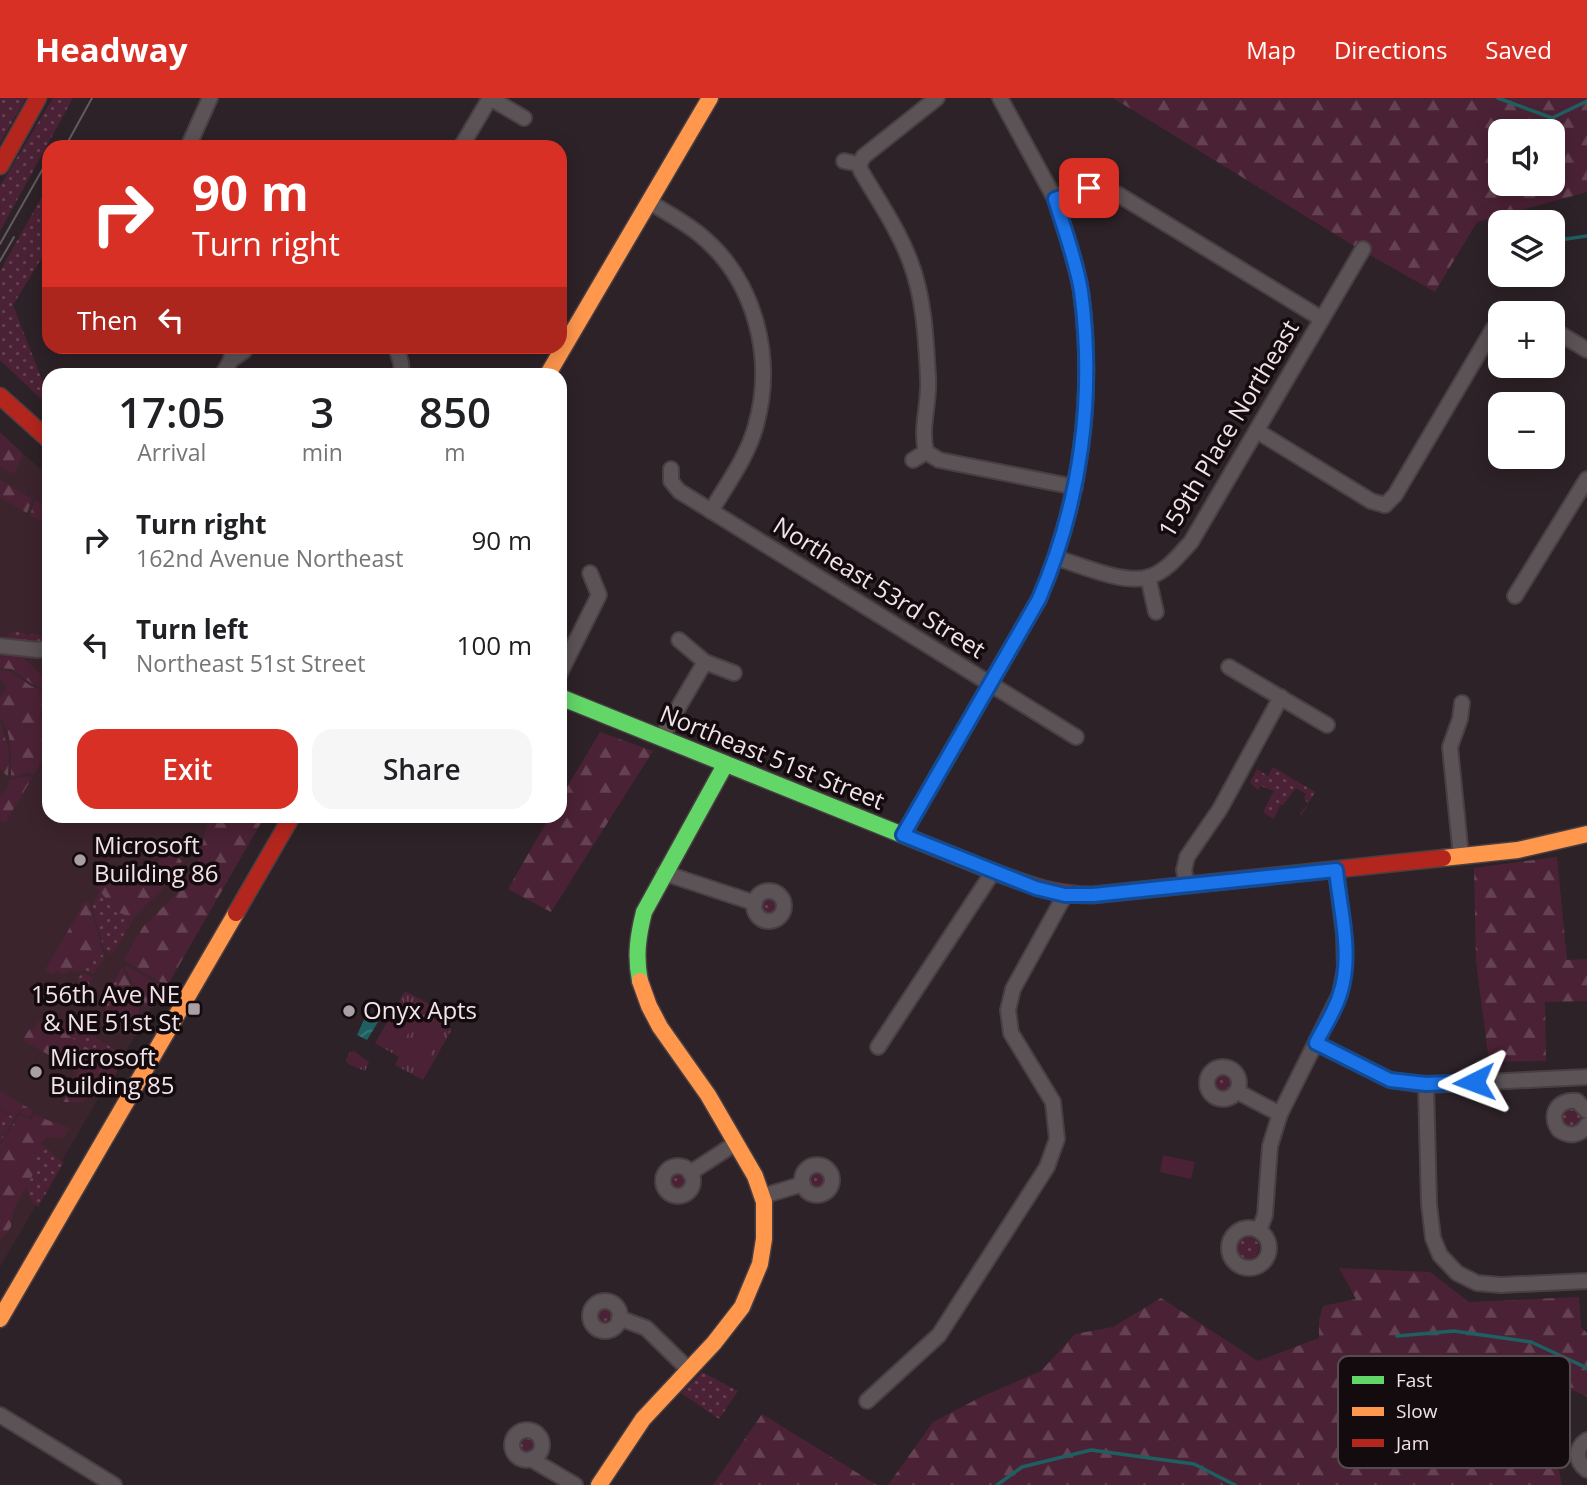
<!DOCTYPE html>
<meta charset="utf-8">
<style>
:root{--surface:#fff;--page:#f6f6f6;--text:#202124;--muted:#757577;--accent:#d93025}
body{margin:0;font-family:"Open Sans",sans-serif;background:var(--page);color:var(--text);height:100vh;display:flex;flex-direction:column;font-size:26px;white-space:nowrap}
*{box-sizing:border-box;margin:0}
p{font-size:23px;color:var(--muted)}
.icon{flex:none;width:38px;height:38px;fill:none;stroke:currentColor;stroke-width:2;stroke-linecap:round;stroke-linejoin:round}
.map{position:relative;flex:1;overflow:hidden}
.sheet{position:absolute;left:42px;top:270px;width:525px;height:455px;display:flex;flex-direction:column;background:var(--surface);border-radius:21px;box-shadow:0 4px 18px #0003}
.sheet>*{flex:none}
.banner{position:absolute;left:42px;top:42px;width:525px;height:214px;border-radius:21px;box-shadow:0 4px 18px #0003;background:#d93025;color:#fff;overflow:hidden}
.buttons{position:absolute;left:1488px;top:21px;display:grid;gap:14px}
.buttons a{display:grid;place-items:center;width:77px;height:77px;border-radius:14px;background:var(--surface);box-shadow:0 4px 18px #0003;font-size:35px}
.pin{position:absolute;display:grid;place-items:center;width:60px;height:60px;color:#fff;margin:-30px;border-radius:14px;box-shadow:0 4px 10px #0006}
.me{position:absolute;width:77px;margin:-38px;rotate:267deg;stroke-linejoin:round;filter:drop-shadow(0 0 5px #0008)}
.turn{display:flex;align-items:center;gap:24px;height:147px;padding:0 35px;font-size:32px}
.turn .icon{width:91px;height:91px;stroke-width:2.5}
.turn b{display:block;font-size:49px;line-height:60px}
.then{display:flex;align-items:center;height:66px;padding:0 35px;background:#0003;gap:14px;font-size:26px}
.eta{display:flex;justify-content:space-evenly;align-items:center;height:119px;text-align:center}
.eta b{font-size:42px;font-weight:600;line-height:49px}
.action{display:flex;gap:14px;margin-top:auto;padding:14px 35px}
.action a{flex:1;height:80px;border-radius:21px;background:var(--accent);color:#fff;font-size:28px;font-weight:600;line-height:80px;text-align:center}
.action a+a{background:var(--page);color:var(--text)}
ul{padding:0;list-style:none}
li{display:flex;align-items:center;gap:21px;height:105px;padding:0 35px}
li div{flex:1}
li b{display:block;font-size:26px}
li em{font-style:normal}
header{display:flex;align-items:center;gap:42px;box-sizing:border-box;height:98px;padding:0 35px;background:var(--accent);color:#fff}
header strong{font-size:33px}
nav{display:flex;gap:38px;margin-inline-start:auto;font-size:24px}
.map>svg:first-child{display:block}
.built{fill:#3c242d}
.grass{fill:url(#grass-dots)}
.forest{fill:url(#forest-firs);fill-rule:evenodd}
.park{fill:url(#park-tufts)}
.pitch{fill:#4b2235}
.water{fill:url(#water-waves)}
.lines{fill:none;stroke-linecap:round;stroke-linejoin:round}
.stream{stroke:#1e6062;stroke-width:3.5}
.street-casing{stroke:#493f43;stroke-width:18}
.fast-casing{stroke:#493f43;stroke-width:19}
.slow-casing{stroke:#493f43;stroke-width:19}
.jam-casing{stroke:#493f43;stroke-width:19}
.street{stroke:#5b5356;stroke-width:14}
.fast{stroke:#63d668;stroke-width:16}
.slow{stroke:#ff974d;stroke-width:16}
.jam{stroke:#b3261e;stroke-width:16}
.tram{stroke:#635b5e;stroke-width:2}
.route-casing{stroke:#114b97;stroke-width:18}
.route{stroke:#1a73e8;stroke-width:12}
.poi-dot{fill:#ac9fa4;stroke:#140b0e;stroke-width:2.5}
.labels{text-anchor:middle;stroke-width:7;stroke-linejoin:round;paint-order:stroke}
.street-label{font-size:24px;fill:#f1e3e8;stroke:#140b0e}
.poi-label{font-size:24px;fill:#f1e3e8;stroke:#140b0e;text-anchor:start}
.key{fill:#140b0e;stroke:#564c4f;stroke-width:2}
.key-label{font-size:19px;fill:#f1e3e8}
</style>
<header>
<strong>Headway</strong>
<nav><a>Map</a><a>Directions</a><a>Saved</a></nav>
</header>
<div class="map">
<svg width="1587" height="1387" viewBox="0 0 1587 1387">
<defs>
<pattern id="grass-dots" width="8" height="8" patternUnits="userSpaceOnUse" patternTransform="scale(1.75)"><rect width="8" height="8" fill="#4b2235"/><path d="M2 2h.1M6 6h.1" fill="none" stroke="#654252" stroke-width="1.8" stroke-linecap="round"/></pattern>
<pattern id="forest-firs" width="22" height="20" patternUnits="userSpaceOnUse" patternTransform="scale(1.75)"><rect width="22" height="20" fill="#4b2235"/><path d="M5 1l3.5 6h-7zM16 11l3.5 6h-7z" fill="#654252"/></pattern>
<pattern id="park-tufts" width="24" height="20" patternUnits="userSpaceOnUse" patternTransform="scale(1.75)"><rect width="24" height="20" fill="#4b2235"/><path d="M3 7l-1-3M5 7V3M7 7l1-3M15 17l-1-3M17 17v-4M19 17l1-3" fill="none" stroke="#654252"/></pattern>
<pattern id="water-waves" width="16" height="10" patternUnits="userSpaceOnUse" patternTransform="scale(1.75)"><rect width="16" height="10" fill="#1e6062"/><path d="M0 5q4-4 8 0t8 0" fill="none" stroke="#3f7778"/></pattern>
</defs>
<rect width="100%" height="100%" fill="#2d2227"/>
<path class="built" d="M0 336 49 378V718H263L0 1169Z"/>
<g class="grass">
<path d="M0 0H26L0 45Z"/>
<path d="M53 0H73L0 133V88Z"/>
<path d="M49 86V148L13 207 49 300V313L43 303 0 262V173Z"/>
<path d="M19 533 27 537 38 536 49 544H22L7 541 8 536Z"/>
<path d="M1273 669 1315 694 1301 718 1300 715 1308 706 1304 700 1306 696 1296 690 1283 707H1280L1274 721 1264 715V712L1274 693 1261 688 1258 692 1250 685 1257 671 1268 678Z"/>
<path d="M101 793C109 804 119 817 135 818L112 856 104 851 92 807Z"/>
<circle cx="770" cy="808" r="9"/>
<path d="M103 856 104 861 93 876 82 871Z"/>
<path d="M83 875 93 880C86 889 85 897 69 896L71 891 76 890 78 880Z"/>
<path d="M115 883 118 885 109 900 129 915 138 906 140 930 136 938 116 929 105 915V900Z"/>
<path d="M59 923 78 929 122 956 123 963 109 987C102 983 100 977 102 969L92 953 61 933Z"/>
<circle cx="1224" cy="985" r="10"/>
<circle cx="1571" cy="1020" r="10"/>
<path d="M0 1012 15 1020 0 1044Z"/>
<path d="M41 1047C51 1051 53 1060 64 1064L38 1109 30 1100 26 1086 37 1069 35 1056Z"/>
<circle cx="817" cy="1082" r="9"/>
<circle cx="678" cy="1083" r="9"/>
<circle cx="1248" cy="1150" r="11"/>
<circle cx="603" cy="1216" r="8"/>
<path d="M702 1274 738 1293 719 1321 681 1295Z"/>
<circle cx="526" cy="1346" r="9"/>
</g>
<g class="forest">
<path d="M1113 0H1587V94L1477 124 1435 194 1351 146ZM1500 33H1552V86H1500Z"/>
<path d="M0 334 23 356 14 376 0 368Z"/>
<path d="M0 382 32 401 27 415 0 399Z"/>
<path d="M35 402 49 410V428L30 417Z"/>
<path d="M0 553 20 557 49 584V592L32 586 12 571 0 570Z"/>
<path d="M0 572 11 574 31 588 49 595C49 605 50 611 40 615L49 641V650L34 677 29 674 11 680C11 661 13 634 0 619V600L6 592 5 586 0 582Z"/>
<path d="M0 623 9 654 8 679 0 671Z"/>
<path d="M600 634 653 653 551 814 508 791 550 718H560V701Z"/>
<path d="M27 678 32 680 5 725 0 722V697L6 693 10 682Z"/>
<path d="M209 718H265L167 888 127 864 125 860 143 829 180 792 194 770 201 753Z"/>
<path d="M165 753 174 756 182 763C172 786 151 800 135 818 112 819 109 800 95 788L105 770 133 786 136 782 145 787Z"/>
<path d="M1557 759 1567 862 1587 861V903L1545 904 1546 963 1489 964 1476 863 1474 770Z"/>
<path d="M89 803 103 856 90 864 82 873H76L75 875 70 872 62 876 57 873 52 876 45 872 85 804Z"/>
<path d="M127 868 158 886 160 892 163 894 153 910 141 907 136 892 125 870Z"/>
<path d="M122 869 134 892 138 906C130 914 125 919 113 914 104 904 112 895 118 886L115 883Z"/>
<path d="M59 923 61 933 92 953 102 970 84 1004H63L76 975 71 970 23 942 30 930 32 932 37 929 36 926 39 924Z"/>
<path d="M0 993 33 1013 30 1019 18 1014 15 1019 0 1010Z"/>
<path d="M19 1017 32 1022 34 1017 69 1030 62 1041 46 1039 35 1055 37 1069 12 1114 11 1129 0 1142V1047Z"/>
<path d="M1339 1170 1430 1174 1469 1204 1579 1199 1581 1229 1587 1235V1299L1552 1282 1510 1283 1453 1264 1395 1276 1437 1322 1480 1359 1501 1347 1505 1324 1538 1316 1564 1334 1557 1364 1562 1387H888L933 1324 983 1298 1041 1273 1075 1236 1113 1229 1161 1200 1258 1263 1319 1240V1222L1323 1208 1356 1201Z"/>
<path d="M762 1316 877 1387H713Z"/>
</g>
<g class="park">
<path d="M405 893 431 907 426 916 452 931 423 982 395 967 399 959 375 945Z"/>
<path d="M354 953 369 964 365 973 348 966 346 962 350 954Z"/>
</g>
<g class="pitch">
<path d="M405 902 422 912 401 948 384 938Z"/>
<path d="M426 927 442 936 421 972 405 963Z"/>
<path d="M1163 1057 1195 1064 1191 1081 1160 1074Z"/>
</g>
<path class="water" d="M366 917 378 924 367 942 357 937Z"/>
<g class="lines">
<g class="stream">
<path d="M1498 0 1552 20 1587 3"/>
<path d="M1552 143 1587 138"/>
<path d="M1397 1238 1454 1233 1531 1244 1587 1270"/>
<path d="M997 1387 1022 1369 1091 1352 1194 1366 1235 1387"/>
</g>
<g class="street-casing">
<g id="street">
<path d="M490 0 524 20"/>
<path d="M1000 0 1055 101C1078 93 1096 88 1119 97L1322 221"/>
<path d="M188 49 210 0"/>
<path d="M461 49 490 0"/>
<path d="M844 63 859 66"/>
<path d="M859 66 861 73C878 102 898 131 910 163 924 199 926 240 928 279 930 305 920 328 926 354"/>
<path d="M859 66 864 58 937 0"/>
<path d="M649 104C666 114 684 124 699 136 755 181 775 259 756 327 748 358 727 386 711 413"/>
<path d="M1552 231 1587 252"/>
<path d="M396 248 401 265 402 276"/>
<path d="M231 262 244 253 247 248"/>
<path d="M223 276 231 262 233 248"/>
<path d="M1257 333 1371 403 1385 407"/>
<path d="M926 354 939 362 1075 389"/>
<path d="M913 362 926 354"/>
<path d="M671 371V383L679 393 1076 639"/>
<path d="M1385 407 1395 397 1493 231 1500 226"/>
<path d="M1057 460C1080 467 1125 487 1149 479 1167 473 1179 457 1191 444L1363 151"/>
<path d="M1148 479 1156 514"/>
<path d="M1515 498 1587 381"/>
<path d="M679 542 705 564 734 575"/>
<path d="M0 548 38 552 49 550"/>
<path d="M1229 569 1327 627"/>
<path d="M560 575 599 497 590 475"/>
<path d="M663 641 668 627 705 564"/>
<path d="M903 737 1039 501C1081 404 1095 298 1081 193 1076 162 1064 131 1055 101"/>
<path d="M1461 758 1450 649 1460 621 1462 605"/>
<path d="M664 775 755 805"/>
<path d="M1187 787 1184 772 1187 759 1220 711 1281 599"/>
<circle cx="769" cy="808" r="15"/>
<path d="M1316 945 1390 982 1426 987 1587 979"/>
<path d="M878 949 989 780 991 773"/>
<circle cx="1223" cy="985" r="16"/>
<path d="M1426 987 1429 1106 1433 1140 1440 1157 1457 1175 1477 1185 1501 1187 1587 1183"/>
<path d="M1238 994 1280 1016"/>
<path d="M1587 1013 1577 1003C1558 1001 1548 1016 1559 1032 1569 1039 1580 1038 1587 1027"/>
<circle cx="817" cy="1082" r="15"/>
<circle cx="678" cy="1083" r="15"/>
<path d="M690 1075 736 1045"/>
<path d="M763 1098 803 1086"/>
<circle cx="1249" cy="1150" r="20"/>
<path d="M1259 1133 1265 1117 1270 1048 1280 1016 1340 896 1345 870 1344 836 1336 772"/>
<circle cx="605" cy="1218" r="15"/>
<path d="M619 1220 646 1230 688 1271"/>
<path d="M867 1303 939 1237 1047 1069 1057 1041 1053 1004 1011 935 1008 912 1013 891 1065 797"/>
<path d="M0 1317 114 1387"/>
<circle cx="527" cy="1347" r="15"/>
<path d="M1587 1342C1575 1350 1575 1363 1587 1372"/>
<path d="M533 1360 536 1364 575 1387"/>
</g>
</g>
<g class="fast-casing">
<g id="fast">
<path d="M560 599 997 775"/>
<path d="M640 883C635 858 638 838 644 814L725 667"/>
</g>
</g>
<g class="slow-casing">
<g id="slow">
<path d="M548 276 710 0"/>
<path d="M1443 760 1518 752 1587 736"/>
<path d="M0 1221 236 815"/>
<path d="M599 1387 643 1321 714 1245 742 1209 760 1166 764 1141V1104L755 1078 708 997 660 929 649 908 640 883"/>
</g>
</g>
<g class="jam-casing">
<g id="jam">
<path d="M0 68 38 0"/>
<path d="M0 298 49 342"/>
<path d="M997 775C1032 788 1055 797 1093 797L1443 760"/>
<path d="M236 815 292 718"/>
</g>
</g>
<use href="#street" class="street"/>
<use href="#fast" class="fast"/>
<use href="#slow" class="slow"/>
<use href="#jam" class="jam"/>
<g class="tram">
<path d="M65 49 92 0"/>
<path d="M0 146 49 60"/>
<path d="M0 163 14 139"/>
</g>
</g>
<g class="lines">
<g class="route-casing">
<path id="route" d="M1089 90 1055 101C1064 131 1076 162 1081 193 1095 298 1081 404 1039 501L903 737 1036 790 1065 797H1093L1336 772C1340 812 1353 857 1340 896 1335 913 1324 929 1316 945L1390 982 1426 986 1474 984"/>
</g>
<use href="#route" class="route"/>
</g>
<g class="poi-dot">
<circle cx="80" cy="762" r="7"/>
<rect x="187" y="904" width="14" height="14" rx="3.5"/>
<circle cx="349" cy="913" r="7"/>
<circle cx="36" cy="974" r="7"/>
</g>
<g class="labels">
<g class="street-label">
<text transform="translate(1229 331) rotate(-59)" y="8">159th Place Northeast</text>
<text transform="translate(879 490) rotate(32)" y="8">Northeast 53rd Street</text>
<text transform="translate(772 660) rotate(22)" y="8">Northeast 51st Street</text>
</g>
<g class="poi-label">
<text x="94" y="756">Microsoft<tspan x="94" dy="28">Building 86</tspan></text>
<text x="180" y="905" text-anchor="end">156th Ave NE<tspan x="180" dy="28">&amp; NE 51st St</tspan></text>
<text x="363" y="921">Onyx Apts</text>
<text x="50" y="968">Microsoft<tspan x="50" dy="28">Building 85</tspan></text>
</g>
</g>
<rect x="1338" y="1258" width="232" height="112" rx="10" class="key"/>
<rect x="1352" y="1278" width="32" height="8" fill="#63d668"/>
<rect x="1352" y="1309" width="32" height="9" fill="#ff974d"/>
<rect x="1352" y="1341" width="32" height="8" fill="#b3261e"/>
<g class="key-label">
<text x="1396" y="1289">Fast</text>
<text x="1396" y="1320">Slow</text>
<text x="1396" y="1352">Jam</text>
</g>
</svg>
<div class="buttons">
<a><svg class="icon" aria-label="sound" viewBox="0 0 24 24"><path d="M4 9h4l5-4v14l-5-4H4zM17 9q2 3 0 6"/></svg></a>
<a><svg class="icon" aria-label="layers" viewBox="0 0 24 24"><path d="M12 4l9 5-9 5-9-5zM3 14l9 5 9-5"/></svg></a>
<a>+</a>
<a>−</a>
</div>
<div class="pin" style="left:1089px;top:90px;background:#d93025"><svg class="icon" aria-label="arrive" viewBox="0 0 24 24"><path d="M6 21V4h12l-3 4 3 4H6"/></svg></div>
<svg class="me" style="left:1474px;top:984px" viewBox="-20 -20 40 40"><path d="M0-17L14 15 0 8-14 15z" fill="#1a73e8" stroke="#fff" stroke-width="4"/></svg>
<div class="banner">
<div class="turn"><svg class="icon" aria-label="right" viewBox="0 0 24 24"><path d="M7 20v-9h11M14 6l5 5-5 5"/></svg><div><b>90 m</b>Turn right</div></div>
<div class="then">Then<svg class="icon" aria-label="left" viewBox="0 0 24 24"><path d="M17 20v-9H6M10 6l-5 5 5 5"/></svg></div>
</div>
<section class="sheet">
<div class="eta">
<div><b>17:05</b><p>Arrival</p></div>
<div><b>3</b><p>min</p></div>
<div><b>850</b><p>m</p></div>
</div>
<ul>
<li><svg class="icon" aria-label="right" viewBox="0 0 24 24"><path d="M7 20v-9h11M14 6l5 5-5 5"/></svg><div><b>Turn right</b><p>162nd Avenue Northeast</p></div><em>90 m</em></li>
<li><svg class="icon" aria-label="left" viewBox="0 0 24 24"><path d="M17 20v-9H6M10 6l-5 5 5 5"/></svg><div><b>Turn left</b><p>Northeast 51st Street</p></div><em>100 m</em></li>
</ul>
<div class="action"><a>Exit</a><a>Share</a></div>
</section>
</div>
